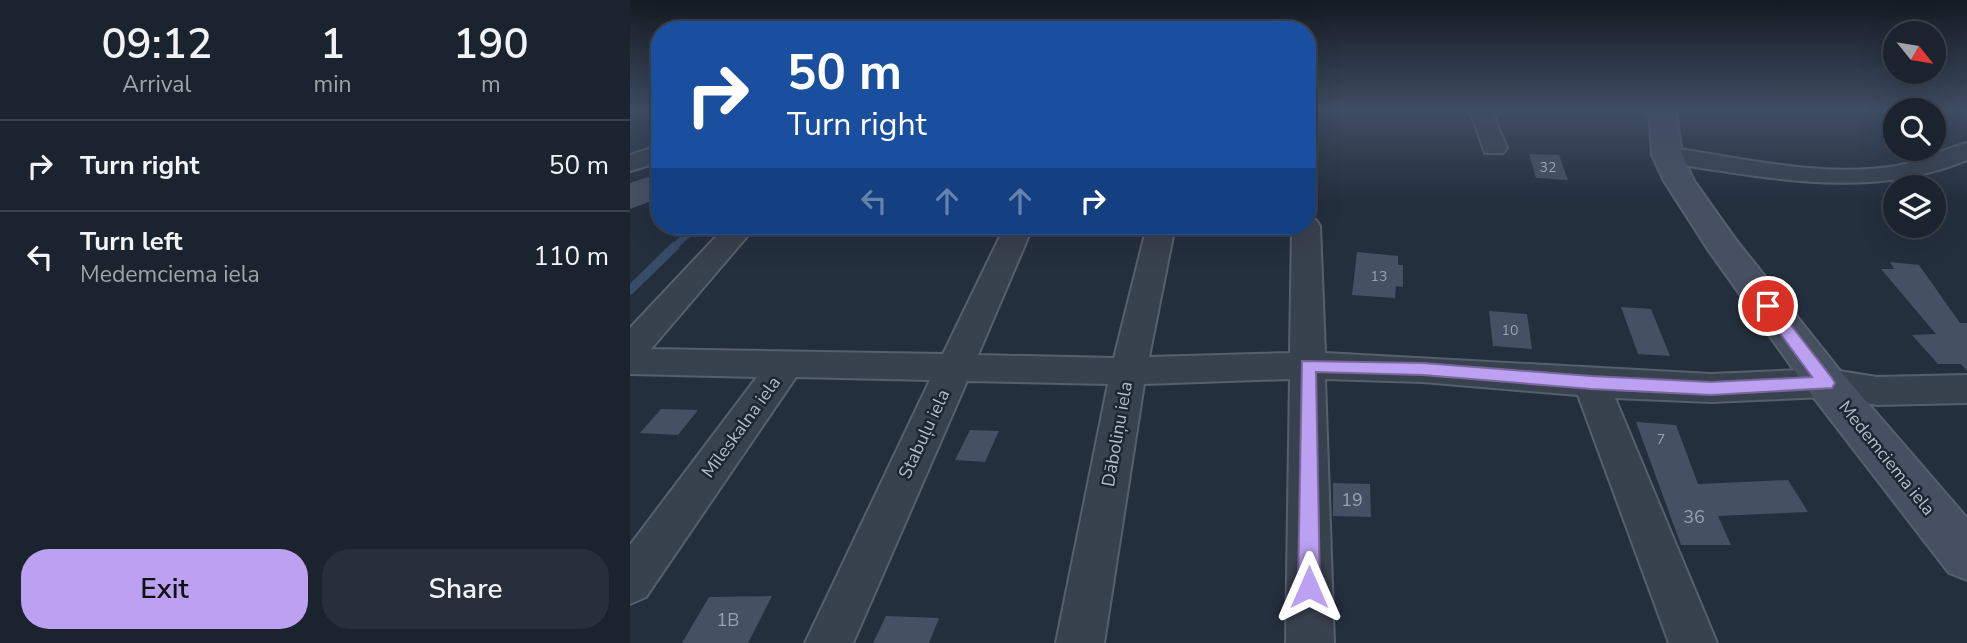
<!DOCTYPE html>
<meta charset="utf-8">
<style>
:root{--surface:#1b232e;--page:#282f3a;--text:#f1f3f6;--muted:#a0a4aa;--line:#39404a;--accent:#bca0f2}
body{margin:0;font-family:"Nunito Sans",sans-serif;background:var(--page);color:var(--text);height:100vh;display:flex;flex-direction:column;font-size:26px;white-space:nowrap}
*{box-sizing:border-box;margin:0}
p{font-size:23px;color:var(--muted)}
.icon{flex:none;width:38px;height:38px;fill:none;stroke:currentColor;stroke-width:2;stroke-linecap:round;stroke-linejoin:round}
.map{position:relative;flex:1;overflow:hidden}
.details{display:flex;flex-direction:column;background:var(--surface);width:630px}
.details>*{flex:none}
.hud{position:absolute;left:21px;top:21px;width:665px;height:214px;border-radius:28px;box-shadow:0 7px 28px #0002,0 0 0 2px var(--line);background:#1a4fa0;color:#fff;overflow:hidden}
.needle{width:46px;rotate:120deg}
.tools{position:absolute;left:1253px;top:21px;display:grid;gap:14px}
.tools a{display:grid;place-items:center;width:63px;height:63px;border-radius:50%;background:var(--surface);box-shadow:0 7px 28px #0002,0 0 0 2px var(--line);font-size:35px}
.pin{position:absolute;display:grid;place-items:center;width:60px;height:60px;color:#fff;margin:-30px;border:4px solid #fff;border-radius:50%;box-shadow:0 2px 7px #0007}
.me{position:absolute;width:77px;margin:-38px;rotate:0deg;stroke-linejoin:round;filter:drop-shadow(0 0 5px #0008)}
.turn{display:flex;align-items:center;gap:24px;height:147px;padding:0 21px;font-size:32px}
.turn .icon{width:91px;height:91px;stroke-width:2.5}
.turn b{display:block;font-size:49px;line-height:60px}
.lanes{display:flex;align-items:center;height:66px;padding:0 21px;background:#0003;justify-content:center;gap:35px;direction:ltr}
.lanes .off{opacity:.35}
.eta{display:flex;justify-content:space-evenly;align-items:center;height:119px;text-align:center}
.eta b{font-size:42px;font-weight:600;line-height:49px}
.action{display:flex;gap:14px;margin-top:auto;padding:14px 21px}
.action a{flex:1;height:80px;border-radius:28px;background:var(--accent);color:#111;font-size:28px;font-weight:600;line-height:80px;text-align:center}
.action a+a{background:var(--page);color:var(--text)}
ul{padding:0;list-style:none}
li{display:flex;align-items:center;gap:21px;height:91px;padding:0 21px;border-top:2px solid var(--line)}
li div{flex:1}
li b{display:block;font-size:26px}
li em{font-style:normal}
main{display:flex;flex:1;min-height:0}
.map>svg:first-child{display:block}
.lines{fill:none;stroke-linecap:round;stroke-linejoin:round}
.stream-far1{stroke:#394c67;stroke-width:7}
.stream{stroke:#394c67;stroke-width:9}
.building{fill:#455162}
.street-casing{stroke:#565f6c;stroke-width:4}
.secondary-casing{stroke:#565f6c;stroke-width:4}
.street{fill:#38414e;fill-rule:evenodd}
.secondary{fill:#465061;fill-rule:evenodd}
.route{fill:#bca0f2;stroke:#7a689d;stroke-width:2}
.labels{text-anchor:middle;stroke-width:5;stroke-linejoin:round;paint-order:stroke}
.number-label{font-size:14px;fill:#98a1af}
.street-label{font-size:18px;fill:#b4bcc9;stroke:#1d2633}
.near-number-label{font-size:18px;fill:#98a1af}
</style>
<main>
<section class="details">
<div class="eta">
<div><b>09:12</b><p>Arrival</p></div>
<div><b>1</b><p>min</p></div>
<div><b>190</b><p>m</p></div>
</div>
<ul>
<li><svg class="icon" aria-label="right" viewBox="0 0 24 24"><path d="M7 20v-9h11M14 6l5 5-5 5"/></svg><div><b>Turn right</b></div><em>50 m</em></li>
<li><svg class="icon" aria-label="left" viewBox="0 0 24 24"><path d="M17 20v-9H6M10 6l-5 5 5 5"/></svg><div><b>Turn left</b><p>Medemciema iela</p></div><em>110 m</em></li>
</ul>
<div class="action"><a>Exit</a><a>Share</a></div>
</section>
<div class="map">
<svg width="1337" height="643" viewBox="0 0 1337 643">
<rect width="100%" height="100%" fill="#242f3e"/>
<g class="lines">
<path class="stream-far1" d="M43 248 66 226"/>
<path class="stream" d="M0 290 45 246"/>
</g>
<g class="building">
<path d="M899 154 929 155 938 180 906 178Z"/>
<path d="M30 173V198L0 209V183Z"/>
<path d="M727 252 768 256V265H773V287L766 286 765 298 722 295Z"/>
<path d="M1260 262 1289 265 1330 323H1337V371L1331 364H1308L1282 335 1306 334 1251 269H1264Z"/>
<path d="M991 307 1021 309 1040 356 1008 354Z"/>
<path d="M859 311 897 314 902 349 863 346Z"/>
<path d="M31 409 68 410 48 435 10 433Z"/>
<path d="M1006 422 1046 425 1068 484 1158 480 1178 512 1088 516 1101 545H1051Z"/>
<path d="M340 430 369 431 355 462 325 460Z"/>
<path d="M703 483 740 484 741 517 703 516Z"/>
<path d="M142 596 118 643H52L79 597Z"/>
<path d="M256 616 309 618 299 643H243Z"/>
</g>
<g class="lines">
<g class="street-casing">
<g id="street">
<path d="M840 111H862L877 148 873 153H855Z"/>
<path d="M1337 143V160C1238 201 1139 177 1037 163L1028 160 1024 155 1028 150 1037 147C1111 158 1191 178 1266 166 1291 162 1313 149 1337 143Z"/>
<path d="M30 145V162L0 171V155Z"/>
<path d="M677 218 686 220 690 226 695 353 1081 374 1196 369 1247 377 1337 375V403L1247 405 1196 397 1081 402 985 398 1087 643H1039L948 395 793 382 695 379 704 643H656L660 379 514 384 474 643H426L478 384 337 381 223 643H175L300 380 166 377 16 597 0 604V545L127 377 0 374V328L96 226H126L21 349 313 354 375 226H403L348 355 484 358 517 226H545L519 357 660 353 662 226H677Z"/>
</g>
</g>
<g class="secondary-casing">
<path id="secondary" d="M1019 111H1046L1052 155 1064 181 1106 240 1211 372 1337 518V580L1319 573 1181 394 1077 248 1034 181 1022 155Z"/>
</g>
<use href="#street" class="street"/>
<use href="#secondary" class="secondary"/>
</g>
<linearGradient id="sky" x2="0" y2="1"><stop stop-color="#141a22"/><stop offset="0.55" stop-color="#3f4d63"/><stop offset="1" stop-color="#3f4d63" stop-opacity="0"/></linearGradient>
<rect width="1337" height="201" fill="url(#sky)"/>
<path class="route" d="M1138 300 1143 302 1202 378 1205 383 1202 388 1081 395 961 389 793 375 686 372 690 587 687 595 679 598 672 595 668 587 672 361 793 363 961 376 1081 382 1182 377 1130 306Z"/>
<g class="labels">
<g class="number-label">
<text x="918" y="172">32</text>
<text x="749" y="281">13</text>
<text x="880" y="335">10</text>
<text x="1031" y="444">7</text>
</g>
<g class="street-label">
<text transform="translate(111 427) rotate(-54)" y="6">Mīleskalna iela</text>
<text transform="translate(294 434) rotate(-65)" y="6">Stabuļu iela</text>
<text transform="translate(487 434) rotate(-80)" y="6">Dāboliņu iela</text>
<text transform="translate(1257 458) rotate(51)" y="6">Medemciema iela</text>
</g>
<g class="near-number-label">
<text x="722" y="506">19</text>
<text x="1064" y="523">36</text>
<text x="98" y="626">1B</text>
</g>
</g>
</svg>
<div class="tools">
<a><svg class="needle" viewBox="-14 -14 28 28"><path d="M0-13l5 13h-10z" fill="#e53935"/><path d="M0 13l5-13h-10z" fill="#a0a4aa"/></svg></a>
<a><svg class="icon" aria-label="search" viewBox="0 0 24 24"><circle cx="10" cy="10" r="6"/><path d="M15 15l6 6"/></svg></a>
<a><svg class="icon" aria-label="layers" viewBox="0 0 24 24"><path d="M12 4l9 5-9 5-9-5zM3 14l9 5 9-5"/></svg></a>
</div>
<div class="pin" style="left:1138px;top:306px;background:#d93025"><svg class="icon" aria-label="arrive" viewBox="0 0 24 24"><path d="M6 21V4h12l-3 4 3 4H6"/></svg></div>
<svg class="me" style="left:679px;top:587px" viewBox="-20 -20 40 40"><path d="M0-17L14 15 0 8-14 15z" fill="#bca0f2" stroke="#fff" stroke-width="4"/></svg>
<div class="hud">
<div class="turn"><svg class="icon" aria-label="right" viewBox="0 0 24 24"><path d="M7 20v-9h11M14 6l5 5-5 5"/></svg><div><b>50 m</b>Turn right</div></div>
<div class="lanes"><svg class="icon off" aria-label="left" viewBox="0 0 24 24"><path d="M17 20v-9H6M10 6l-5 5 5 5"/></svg><svg class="icon off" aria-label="ahead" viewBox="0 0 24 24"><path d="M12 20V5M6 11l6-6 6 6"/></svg><svg class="icon off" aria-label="ahead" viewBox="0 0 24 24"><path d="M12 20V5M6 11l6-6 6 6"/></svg><svg class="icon" aria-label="right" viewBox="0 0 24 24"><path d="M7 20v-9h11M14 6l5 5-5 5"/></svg></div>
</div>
</div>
</main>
